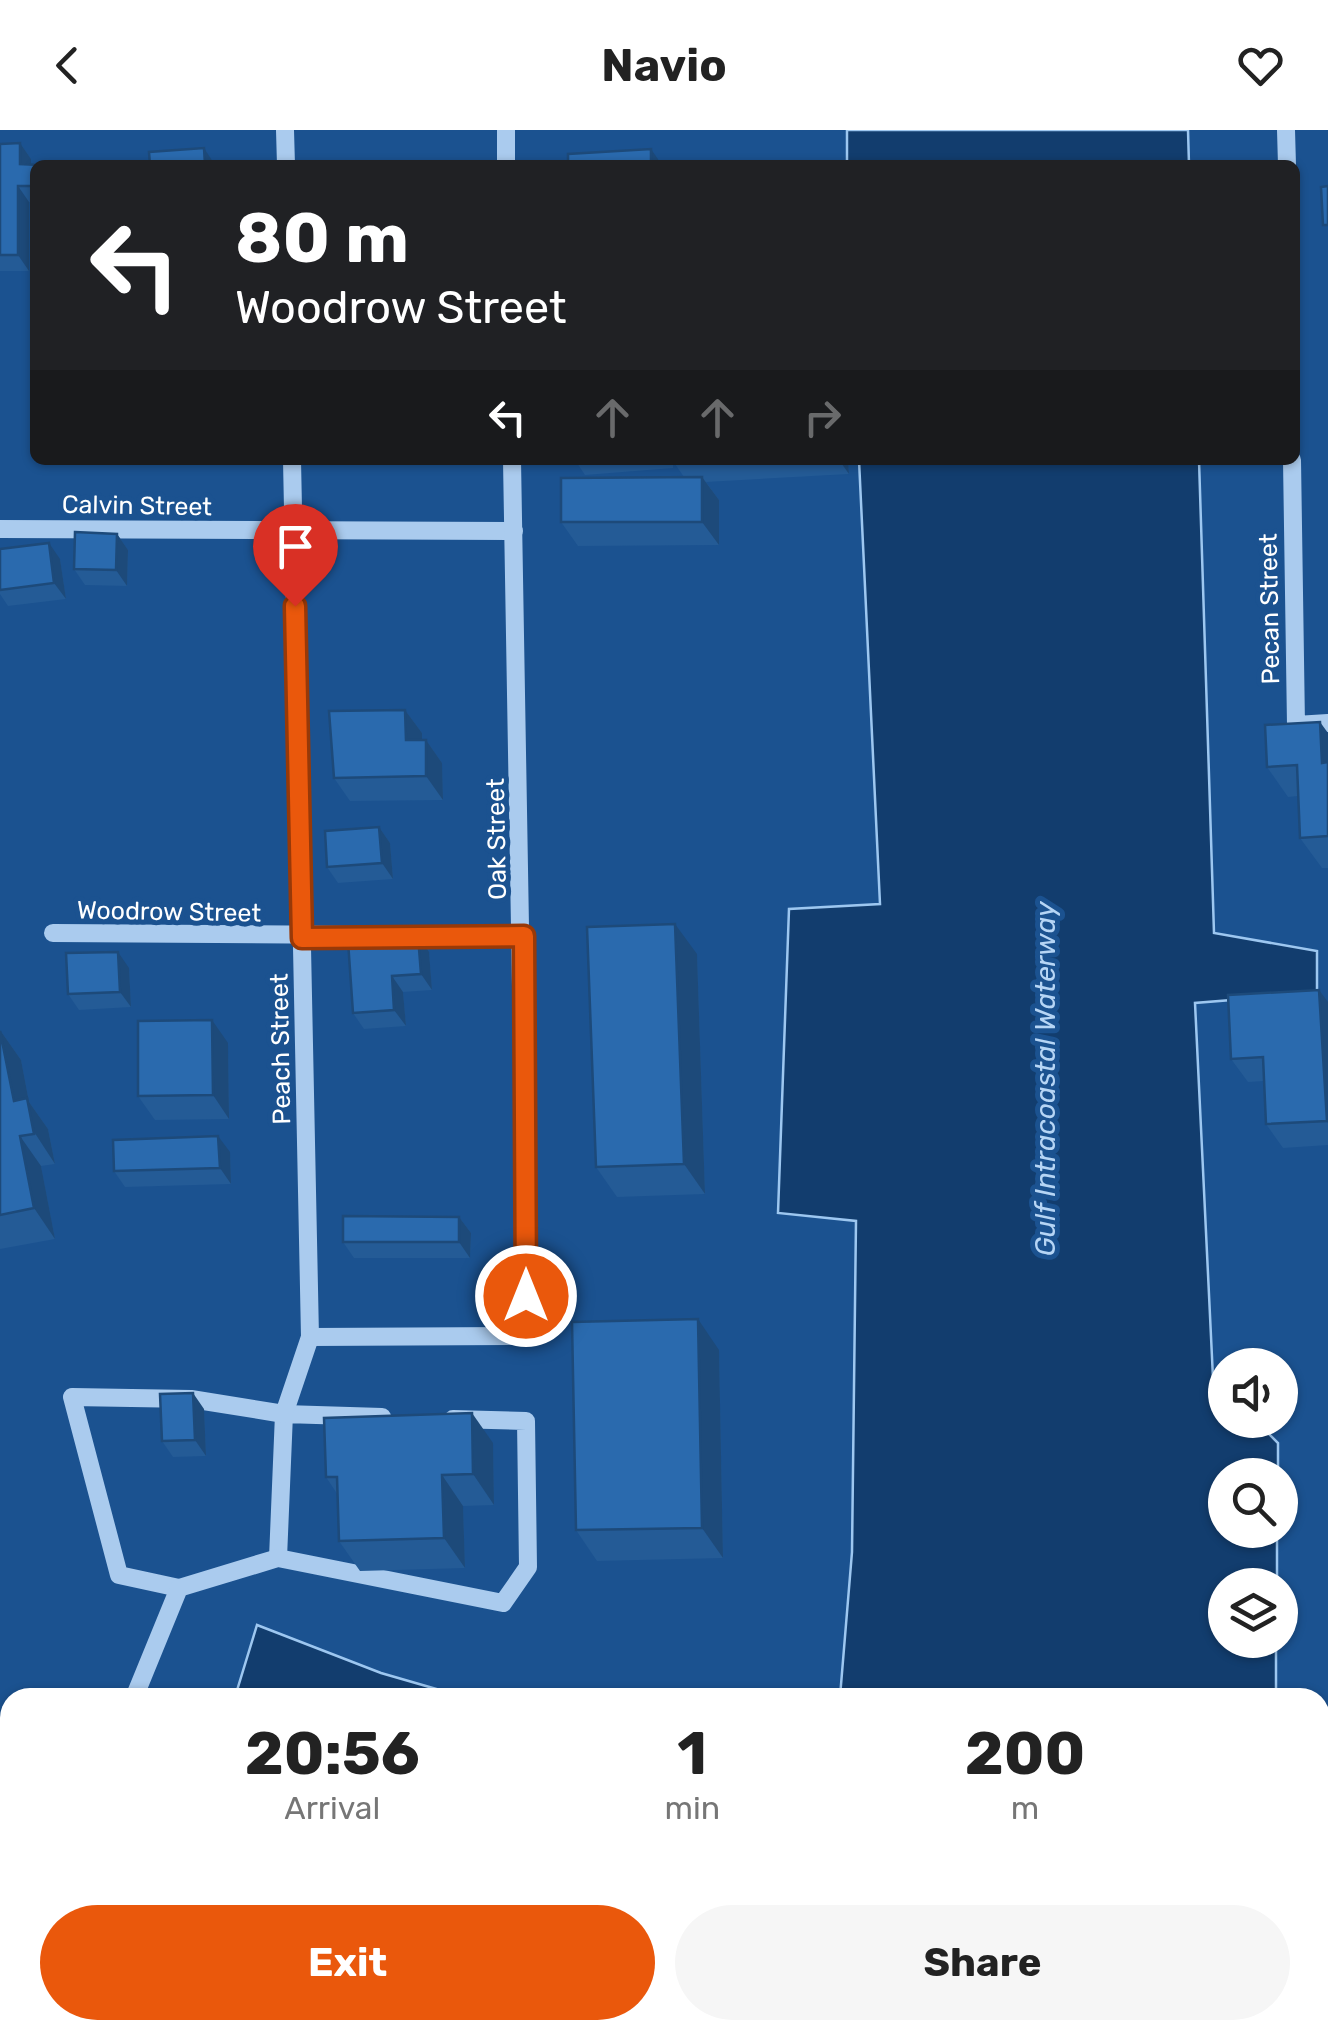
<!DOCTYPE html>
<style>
:root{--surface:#fff;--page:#f6f6f6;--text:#222;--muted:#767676;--accent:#ea580c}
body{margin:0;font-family:Rubik,sans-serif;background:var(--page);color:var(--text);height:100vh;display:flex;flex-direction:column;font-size:38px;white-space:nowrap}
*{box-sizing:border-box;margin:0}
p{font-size:32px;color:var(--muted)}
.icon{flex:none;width:55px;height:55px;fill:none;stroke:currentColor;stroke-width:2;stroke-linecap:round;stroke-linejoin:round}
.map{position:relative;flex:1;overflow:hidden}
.panel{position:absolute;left:0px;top:1558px;width:1330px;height:352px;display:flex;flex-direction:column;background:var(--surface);border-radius:30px 30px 0 0;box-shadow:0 2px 8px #0004}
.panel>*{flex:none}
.guide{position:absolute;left:30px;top:30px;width:1270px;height:305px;border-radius:15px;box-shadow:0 2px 8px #0004;background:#202124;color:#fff;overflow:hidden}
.tools{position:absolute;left:1208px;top:1218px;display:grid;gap:20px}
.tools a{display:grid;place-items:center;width:90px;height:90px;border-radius:50%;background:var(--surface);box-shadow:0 2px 8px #0004;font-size:50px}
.pin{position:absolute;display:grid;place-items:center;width:85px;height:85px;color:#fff;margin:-102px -42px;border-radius:50% 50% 50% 0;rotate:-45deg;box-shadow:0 0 10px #0007}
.pin .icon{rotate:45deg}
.me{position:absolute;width:110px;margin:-55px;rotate:0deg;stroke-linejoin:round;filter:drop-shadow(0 0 8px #0008)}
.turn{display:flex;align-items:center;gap:35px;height:210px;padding:0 40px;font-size:45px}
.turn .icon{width:130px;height:130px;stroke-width:2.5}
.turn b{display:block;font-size:70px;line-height:85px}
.lanes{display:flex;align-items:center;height:95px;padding:0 40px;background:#0003;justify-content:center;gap:50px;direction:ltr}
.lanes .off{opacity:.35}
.eta{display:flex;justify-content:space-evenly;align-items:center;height:170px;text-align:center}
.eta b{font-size:60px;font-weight:700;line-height:70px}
.cta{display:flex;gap:20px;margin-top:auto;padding:20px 40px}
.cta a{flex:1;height:115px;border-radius:60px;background:var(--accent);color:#fff;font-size:40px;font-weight:700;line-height:115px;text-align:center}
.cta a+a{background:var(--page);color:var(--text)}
header{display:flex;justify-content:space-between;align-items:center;height:130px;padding:0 40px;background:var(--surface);font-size:45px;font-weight:700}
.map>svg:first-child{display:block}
.water{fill:#123d6e;stroke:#9dc7f0;stroke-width:2.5}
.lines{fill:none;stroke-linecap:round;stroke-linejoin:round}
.minor{stroke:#aacbee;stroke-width:18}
.wall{fill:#245b96}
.shaded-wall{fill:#1d4a7a}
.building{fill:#2a6aae;stroke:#1d4a7a;stroke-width:2.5}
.route-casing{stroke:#983908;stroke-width:25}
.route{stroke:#ea580c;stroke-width:18}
.labels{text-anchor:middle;stroke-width:10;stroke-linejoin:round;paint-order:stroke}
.street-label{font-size:25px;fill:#fff;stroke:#1b5290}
.water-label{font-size:28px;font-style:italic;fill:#b6d5f5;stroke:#1b5290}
</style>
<header><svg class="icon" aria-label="back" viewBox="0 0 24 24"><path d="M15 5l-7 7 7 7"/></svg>Navio<svg class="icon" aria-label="heart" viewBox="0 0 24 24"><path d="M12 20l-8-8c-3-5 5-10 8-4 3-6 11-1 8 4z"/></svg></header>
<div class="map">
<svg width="1328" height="1908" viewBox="0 0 1328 1908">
<rect width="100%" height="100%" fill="#1b5290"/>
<g class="water">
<path d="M847 0H1188L1189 35H847Z"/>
<path d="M859 330H1199L1214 803 1317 821V863L1195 873 1213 1248 1225 1260V1290H1255L1278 1313V1345H1225V1400H1277V1455H1225V1510H1276V1567H840L852 1422 856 1091 778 1083 789 779 880 774Z"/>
<path d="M257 1495 381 1543 464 1567H235Z"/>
<path d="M432 1900H1273V1908H446Z"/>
</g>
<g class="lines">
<g class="minor">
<path d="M285 0 286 35"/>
<path d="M506 0V35"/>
<path d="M1286 0 1287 35"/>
<path d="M1292 330 1296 595 1328 593"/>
<path d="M0 399 514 401"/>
<path d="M53 803 524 806"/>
<path d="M310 1207 527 1206 512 330"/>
<path d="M278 1428 284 1284 382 1287"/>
<path d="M179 1458 119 1445 72 1267 191 1269 284 1284 310 1207 292 330"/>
<path d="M134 1568 179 1458 278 1428 503 1473 528 1437 526 1291 453 1289"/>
<path d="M0 1849 10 1830"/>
</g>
</g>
<g class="wall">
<path d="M20 13 31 29V34L35 35V72H29V141H0V14Z"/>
<path d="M575 330H848L849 344 706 352 719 370V415L578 416 561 392 684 347 673 331V338L585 345Z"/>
<path d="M117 404 128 420 127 456 85 455 74 439Z"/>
<path d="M0 419 60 429 66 469 8 476 0 464Z"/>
<path d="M405 580 422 603V610H426L442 633 443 670 350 671 334 648Z"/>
<path d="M1328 603V738H1322L1300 708 1298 666 1288 667 1267 637Z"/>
<path d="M379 697 390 713 393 749 338 753 327 737Z"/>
<path d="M348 811 429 822 432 860 403 862 406 896 364 899 353 883Z"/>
<path d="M697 824 705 1064 617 1067 596 1037Z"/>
<path d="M129 838 131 877 79 880 68 864Z"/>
<path d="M1328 872V1015L1283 1018 1266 994 1264 951 1248 952 1231 929Z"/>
<path d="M0 900 21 930 29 972 48 999 55 1034 41 1036 55 1109 0 1119Z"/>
<path d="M228 913 229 989 155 990 138 966Z"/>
<path d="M230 1022 231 1054 125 1057 114 1041Z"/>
<path d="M459 1087 471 1103 470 1128H354L343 1112Z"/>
<path d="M719 1220 723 1428 597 1431 576 1400Z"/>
<path d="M204 1279 206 1326 173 1327 162 1311Z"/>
<path d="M493 1313 494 1375 463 1376 465 1438 360 1441 339 1411 338 1365 326 1347Z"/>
</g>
<g class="shaded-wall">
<path d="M20 13 31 29V50L20 34Z"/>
<path d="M204 18 215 35H205Z"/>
<path d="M651 19 662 35H651Z"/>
<path d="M18 56 29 72V141L18 125Z"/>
<path d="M839 330H848L849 344Z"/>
<path d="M702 347 719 370V415L702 392Z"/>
<path d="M117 404 128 420 127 456 116 440Z"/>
<path d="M49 413 60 429 66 469 54 453Z"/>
<path d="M405 580 422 603V634L406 610Z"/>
<path d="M1320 592 1328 603V641L1322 633Z"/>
<path d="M426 610 442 633 443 670 426 646Z"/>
<path d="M379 697 390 713 393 749 382 733Z"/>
<path d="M675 794 697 824 705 1064 684 1034Z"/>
<path d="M418 806 429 822 432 860 421 844Z"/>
<path d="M118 822 129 838 131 877 120 862Z"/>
<path d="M392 846 403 862 406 896 394 880Z"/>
<path d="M1319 860 1328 872V993L1327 991Z"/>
<path d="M212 890 228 913 229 989 213 965Z"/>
<path d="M0 900 21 930 29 972 48 999 55 1034 14 971Z"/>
<path d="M20 1006 41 1036 55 1109 34 1078Z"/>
<path d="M218 1006 230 1022 231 1054 220 1038Z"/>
<path d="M459 1087 471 1103 470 1128 459 1112Z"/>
<path d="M698 1189 719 1220 723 1428 702 1398Z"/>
<path d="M193 1263 204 1279 206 1326 195 1310Z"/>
<path d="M472 1283 493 1313 494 1375 473 1344Z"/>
<path d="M442 1345 463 1376 465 1438 444 1408Z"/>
<path d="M0 1773 7 1783 0 1800Z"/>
</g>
<g class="building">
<path d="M20 13V34L39 35H35V56H18V125H0V14Z"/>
<path d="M204 18 205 35H150L149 22Z"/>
<path d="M651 19V35H568V24Z"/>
<path d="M1328 56V95H1323L1321 57Z"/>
<path d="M702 347V392H561V348Z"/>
<path d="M75 402 117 404 116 440 74 439Z"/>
<path d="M49 413 54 453 0 460V419Z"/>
<path d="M405 580 406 610H426V646L334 648 329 581Z"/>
<path d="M1320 592 1322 633 1328 632V706L1300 708 1297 635 1267 637 1265 595Z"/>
<path d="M379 697 382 733 327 737 325 701Z"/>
<path d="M675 794 684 1034 596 1037 587 797Z"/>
<path d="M418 806 421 844 392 846 394 880 353 883 348 811Z"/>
<path d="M118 822 120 862 68 864 66 823Z"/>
<path d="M1319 860 1327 991 1266 994 1263 927 1231 929 1228 865Z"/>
<path d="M212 890 213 965 138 966V891Z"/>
<path d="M0 901 14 971 27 968 34 1004 20 1006 34 1078 0 1085Z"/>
<path d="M218 1006 220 1038 114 1041 113 1010Z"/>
<path d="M343 1086 459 1087V1112H343Z"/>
<path d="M698 1189 702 1398 576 1400 572 1192Z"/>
<path d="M193 1263 195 1310 162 1311 160 1264Z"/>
<path d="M472 1283 473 1344 442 1345 444 1408 339 1411 337 1347H326L324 1288Z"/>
</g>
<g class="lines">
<g class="route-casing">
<path id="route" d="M295 476 302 808 524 806 526 1166"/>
</g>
<use href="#route" class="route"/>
</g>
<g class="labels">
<g class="street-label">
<text transform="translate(137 375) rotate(1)" y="9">Calvin Street</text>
<text transform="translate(1269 479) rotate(-91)" y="9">Pecan Street</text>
<text transform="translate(496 709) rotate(-91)" y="9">Oak Street</text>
<text transform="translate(169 781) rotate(1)" y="9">Woodrow Street</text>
<text transform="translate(280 919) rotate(-91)" y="9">Peach Street</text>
</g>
<g class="water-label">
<text transform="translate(1045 949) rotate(-90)" y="10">Gulf Intracoastal Waterway</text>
</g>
</g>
</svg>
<div class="tools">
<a><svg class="icon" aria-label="sound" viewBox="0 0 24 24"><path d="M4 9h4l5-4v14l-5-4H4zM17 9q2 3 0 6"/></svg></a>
<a><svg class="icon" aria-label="search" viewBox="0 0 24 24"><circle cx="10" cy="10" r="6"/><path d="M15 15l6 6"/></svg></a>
<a><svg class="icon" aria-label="layers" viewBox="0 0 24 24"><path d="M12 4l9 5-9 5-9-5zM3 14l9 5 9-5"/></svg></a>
</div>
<div class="pin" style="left:295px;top:476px;background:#d93025"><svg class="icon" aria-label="arrive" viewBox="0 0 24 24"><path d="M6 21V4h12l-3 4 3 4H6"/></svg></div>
<svg class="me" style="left:526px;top:1166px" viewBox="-20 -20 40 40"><circle r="17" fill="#ea580c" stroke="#fff" stroke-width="3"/><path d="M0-11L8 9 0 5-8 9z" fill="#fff"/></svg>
<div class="guide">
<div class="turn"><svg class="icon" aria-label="left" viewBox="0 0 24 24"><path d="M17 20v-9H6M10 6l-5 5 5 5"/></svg><div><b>80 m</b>Woodrow Street</div></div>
<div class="lanes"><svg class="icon" aria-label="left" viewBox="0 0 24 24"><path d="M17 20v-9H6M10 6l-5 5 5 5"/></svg><svg class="icon off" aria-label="ahead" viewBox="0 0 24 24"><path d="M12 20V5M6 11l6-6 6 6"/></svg><svg class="icon off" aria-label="ahead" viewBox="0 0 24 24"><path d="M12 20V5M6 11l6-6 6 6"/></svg><svg class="icon off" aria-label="right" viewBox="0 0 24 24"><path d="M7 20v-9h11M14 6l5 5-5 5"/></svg></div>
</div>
<section class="panel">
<div class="eta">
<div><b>20:56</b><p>Arrival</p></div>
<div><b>1</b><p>min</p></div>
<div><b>200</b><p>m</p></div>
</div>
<div class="cta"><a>Exit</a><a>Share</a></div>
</section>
</div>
